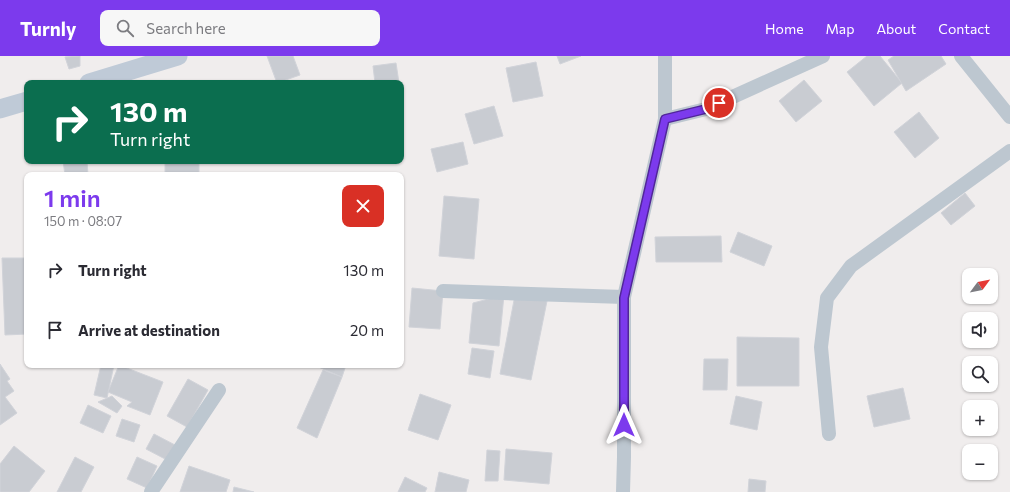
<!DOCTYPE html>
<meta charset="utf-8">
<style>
:root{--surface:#fff;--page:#f7f7f7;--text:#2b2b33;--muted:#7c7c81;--accent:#7c3aed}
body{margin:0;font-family:Commissioner,sans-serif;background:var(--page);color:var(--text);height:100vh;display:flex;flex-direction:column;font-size:15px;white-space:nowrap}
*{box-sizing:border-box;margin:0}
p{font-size:13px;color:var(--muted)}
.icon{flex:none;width:22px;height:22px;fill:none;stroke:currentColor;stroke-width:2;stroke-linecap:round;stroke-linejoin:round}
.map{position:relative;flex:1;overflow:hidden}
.side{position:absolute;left:24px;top:116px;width:380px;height:196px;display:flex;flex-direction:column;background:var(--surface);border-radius:8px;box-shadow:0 1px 3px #0004}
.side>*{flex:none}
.hud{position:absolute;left:24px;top:24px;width:380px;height:84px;border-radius:8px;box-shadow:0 1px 3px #0004;background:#0b6e4f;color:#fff;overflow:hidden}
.needle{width:26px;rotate:58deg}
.fabs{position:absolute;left:962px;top:212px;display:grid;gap:8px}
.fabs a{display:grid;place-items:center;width:36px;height:36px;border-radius:8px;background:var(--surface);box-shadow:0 1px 3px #0004;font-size:20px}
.pin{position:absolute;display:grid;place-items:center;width:34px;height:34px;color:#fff;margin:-17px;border:2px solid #fff;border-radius:50%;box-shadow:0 1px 4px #0007}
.me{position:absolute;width:44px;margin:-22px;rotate:0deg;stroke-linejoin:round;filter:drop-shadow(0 0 3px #0008)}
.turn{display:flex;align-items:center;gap:14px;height:84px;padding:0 20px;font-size:18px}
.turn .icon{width:52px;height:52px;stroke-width:2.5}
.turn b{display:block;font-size:28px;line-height:34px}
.round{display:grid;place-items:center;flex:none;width:42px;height:42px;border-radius:8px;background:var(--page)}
.head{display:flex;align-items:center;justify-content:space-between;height:68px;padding:0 20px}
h1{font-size:24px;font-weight:600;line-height:30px;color:var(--accent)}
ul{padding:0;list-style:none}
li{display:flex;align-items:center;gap:12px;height:60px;padding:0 20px}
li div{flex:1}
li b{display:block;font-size:15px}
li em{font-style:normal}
header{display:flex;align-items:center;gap:24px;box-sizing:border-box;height:56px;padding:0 20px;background:var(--accent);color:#fff}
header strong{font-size:19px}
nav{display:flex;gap:22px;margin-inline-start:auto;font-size:14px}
.search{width:280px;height:36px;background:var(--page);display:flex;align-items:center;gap:10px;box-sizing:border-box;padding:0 14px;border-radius:8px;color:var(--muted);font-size:15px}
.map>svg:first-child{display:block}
.building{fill:#c9ccd2;stroke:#d1d3d9}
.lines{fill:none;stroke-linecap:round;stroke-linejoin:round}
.street{stroke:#bdc7d0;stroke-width:14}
.secondary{stroke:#bfcad7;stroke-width:19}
.route-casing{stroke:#51269a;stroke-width:10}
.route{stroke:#7c3aed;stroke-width:7}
</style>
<header>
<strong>Turnly</strong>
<div class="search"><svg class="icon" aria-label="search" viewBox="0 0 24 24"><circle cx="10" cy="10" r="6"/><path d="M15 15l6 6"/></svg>Search here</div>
<nav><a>Home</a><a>Map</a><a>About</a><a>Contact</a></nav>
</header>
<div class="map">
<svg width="1010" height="436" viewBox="0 0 1010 436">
<rect width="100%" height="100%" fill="#f0eded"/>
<g class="building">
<path d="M80 0V10L69 13 65 1Z"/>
<path d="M267 0H293L300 19 277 27Z"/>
<path d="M557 0H581L560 8Z"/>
<path d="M867 0H880L902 27 874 50 847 16Z"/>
<path d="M894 0H941L946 8 906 35 888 4Z"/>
<path d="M536 6 543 40 513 46 506 12Z"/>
<path d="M396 7 399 27H375L373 10Z"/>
<path d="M804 24 822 45 796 66 779 45Z"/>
<path d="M494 50 503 80 474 88 465 58Z"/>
<path d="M919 56 939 82 915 102 894 76Z"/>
<path d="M463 86 468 108 437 116 431 93Z"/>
<path d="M63 105H87L88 119H65Z"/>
<rect x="165" y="105" width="34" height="14"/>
<path d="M965 137 975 150 951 169 941 157Z"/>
<path d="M444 140 479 143 474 203 439 200Z"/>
<path d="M738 176 772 190 764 210 730 196Z"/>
<path d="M721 180 722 206H656L655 181Z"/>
<path d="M2 202H27V278L5 279Z"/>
<path d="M412 232 443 235 440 273 409 271Z"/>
<path d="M504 239 499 290 469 287 473 247Z"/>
<path d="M515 239 547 245 531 324 500 318Z"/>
<path d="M737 281 799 282V330H737Z"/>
<path d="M472 292 494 295 490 322 468 318Z"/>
<path d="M704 303H728L727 334H703Z"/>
<path d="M0 308 10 323 7 325 14 335 5 341 17 357 0 369Z"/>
<path d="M101 309H114L107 342 94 339Z"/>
<path d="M119 309 163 326 150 359 127 350 132 346 108 336Z"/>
<path d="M317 309H346L342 321 316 310Z"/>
<path d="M323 314 342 321 317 382 297 372Z"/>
<path d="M188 323 208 334 187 371 167 360Z"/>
<path d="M903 332 910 363 874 371 867 340Z"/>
<path d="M420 338 451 349 438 384 408 374Z"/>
<path d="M112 340 122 350 117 357 98 346Z"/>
<path d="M736 340 762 346 757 374 730 368Z"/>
<path d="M88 349 111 360 103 377 80 367Z"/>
<path d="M122 363 140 369 134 386 116 380Z"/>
<path d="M154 378 175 389 167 404 146 393Z"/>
<path d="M14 390 45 415 29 436H1L0 435V408Z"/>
<path d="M506 393 552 397 549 428 504 424Z"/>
<path d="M487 394 500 395 498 425H485Z"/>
<path d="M75 401 94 411 81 436H57Z"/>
<path d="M137 401 157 410 147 432 127 423Z"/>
<path d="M189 410 230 424 226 436H180Z"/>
<path d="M439 416 469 424 466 436H435Z"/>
<path d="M405 421 427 432 425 436H398Z"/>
<path d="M749 423 766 425 765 436H748Z"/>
<path d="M234 431 254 436H233Z"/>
</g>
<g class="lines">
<g class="street">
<path d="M961 0 1010 61"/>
<path d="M665 63 706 53 823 0"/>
<path d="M443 235 624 241"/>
<path d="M829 378 821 291 827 242 851 210 1010 95"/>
<path d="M151 436 219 334"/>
<path d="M623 436 624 401V241L665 63V0"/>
</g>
<g class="secondary">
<path d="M89 27 178 0"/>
<path d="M0 53 27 45"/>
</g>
</g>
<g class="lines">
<g class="route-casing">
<path id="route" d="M624 369V242L665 63 706 53 719 47"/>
</g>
<use href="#route" class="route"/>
</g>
</svg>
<div class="fabs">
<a><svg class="needle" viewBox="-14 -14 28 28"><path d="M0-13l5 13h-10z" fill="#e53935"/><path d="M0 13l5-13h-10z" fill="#7c7c81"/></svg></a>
<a><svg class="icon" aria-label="sound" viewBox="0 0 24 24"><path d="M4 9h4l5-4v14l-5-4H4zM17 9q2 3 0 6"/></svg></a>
<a><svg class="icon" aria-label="search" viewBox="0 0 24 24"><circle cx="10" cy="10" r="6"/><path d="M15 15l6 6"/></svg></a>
<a>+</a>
<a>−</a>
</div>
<div class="pin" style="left:719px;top:47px;background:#d93025"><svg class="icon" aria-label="arrive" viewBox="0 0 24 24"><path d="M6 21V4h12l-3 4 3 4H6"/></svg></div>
<svg class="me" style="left:624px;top:369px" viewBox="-20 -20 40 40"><path d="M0-17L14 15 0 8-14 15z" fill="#7c3aed" stroke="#fff" stroke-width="4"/></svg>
<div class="hud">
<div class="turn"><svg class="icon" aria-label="right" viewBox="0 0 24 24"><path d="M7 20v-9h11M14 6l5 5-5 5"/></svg><div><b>130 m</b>Turn right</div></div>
</div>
<section class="side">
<div class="head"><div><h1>1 min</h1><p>150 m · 08:07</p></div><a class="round" style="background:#d93025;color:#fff"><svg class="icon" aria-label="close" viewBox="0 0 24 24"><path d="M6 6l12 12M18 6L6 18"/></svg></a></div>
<ul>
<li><svg class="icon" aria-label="right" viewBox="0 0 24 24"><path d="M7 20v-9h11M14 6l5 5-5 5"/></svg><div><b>Turn right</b></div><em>130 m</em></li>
<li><svg class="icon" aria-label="arrive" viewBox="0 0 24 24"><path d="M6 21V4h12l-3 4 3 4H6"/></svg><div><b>Arrive at destination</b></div><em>20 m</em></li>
</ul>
</section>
</div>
